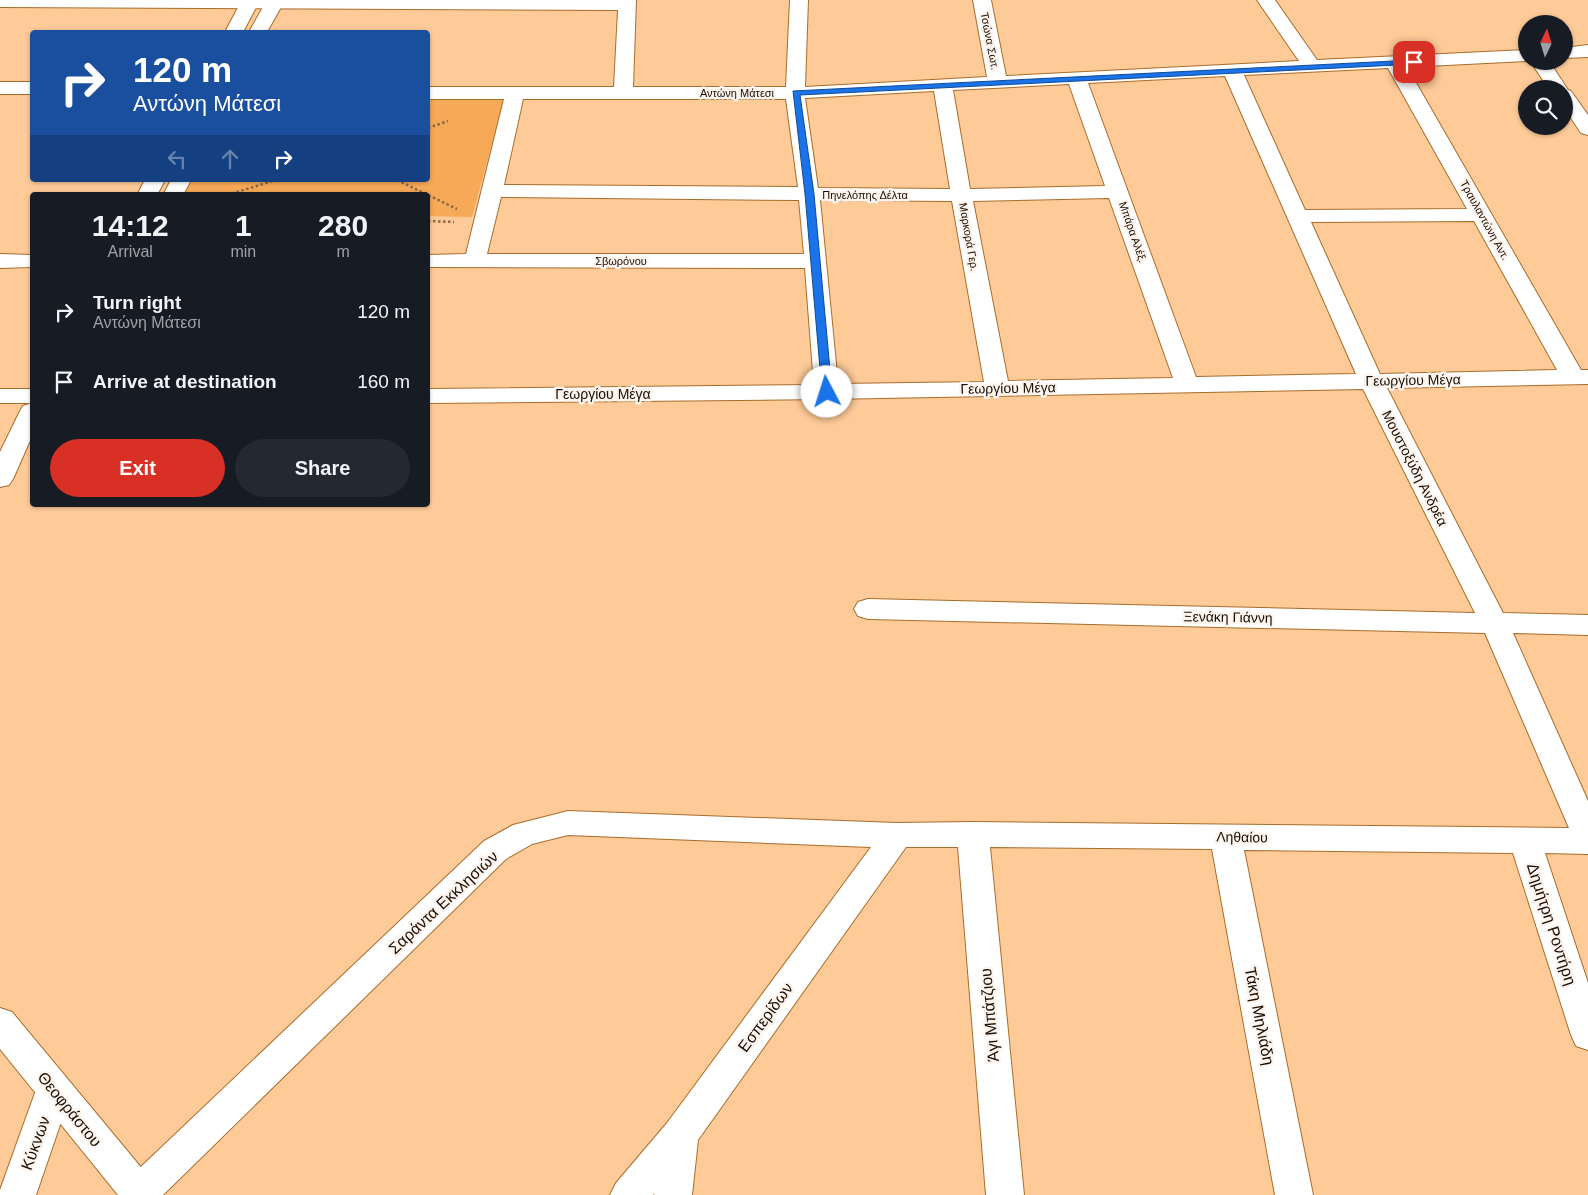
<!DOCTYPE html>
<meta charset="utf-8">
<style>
:root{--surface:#171b24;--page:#242831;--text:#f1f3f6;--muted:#9ea1a6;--accent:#d93025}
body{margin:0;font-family:Arial,sans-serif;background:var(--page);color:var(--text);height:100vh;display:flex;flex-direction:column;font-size:19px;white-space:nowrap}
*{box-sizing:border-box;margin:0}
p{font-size:16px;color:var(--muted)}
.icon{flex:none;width:28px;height:28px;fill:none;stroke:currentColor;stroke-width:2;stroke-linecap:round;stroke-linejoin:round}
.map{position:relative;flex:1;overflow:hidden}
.details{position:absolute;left:30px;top:192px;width:400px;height:315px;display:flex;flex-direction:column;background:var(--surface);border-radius:5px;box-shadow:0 1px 4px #0004}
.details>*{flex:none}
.guide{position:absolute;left:30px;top:30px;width:400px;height:152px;border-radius:5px;box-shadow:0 1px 4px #0004;background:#1a4fa0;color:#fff;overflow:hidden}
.needle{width:32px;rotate:4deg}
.buttons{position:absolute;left:1518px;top:15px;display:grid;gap:10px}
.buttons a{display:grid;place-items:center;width:55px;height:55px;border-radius:50%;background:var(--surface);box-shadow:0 1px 4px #0004;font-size:25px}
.pin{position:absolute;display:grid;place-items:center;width:42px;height:42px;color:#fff;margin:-21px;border-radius:10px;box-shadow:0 2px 8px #0006}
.me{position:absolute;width:55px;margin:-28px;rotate:355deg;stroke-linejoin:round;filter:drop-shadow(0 0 4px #0008)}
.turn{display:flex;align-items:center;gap:18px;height:105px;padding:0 20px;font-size:22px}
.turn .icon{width:65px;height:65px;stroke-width:2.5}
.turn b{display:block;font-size:35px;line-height:42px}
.lanes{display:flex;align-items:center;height:48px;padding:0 20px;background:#0003;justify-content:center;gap:25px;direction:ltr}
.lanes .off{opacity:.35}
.eta{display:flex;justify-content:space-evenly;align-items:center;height:85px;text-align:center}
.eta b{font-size:30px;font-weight:800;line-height:35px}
.cta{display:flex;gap:10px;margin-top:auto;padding:10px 20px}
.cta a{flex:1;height:58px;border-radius:30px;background:var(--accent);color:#fff;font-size:20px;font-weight:800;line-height:58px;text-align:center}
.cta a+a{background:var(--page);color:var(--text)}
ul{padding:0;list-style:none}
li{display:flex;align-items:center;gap:15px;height:70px;padding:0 20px}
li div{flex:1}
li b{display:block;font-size:19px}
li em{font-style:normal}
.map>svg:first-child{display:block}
.green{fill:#f6a956}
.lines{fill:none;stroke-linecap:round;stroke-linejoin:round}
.pedestrian-casing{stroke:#a86d2b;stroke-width:2}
.minor-casing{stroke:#a86d2b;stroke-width:2}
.tertiary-casing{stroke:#a86d2b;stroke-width:2}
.path{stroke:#8a6849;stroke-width:2.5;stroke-dasharray:2.5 2.5;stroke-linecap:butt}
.pedestrian{fill:#fff;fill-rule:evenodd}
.minor{fill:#fff;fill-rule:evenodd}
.tertiary{fill:#fff;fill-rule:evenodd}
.route{fill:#1a73e8;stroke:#114b97}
.labels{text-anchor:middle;stroke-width:5;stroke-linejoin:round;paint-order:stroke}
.far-street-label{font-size:11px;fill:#1d0c00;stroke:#fcf5ef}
.street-label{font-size:14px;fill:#1d0c00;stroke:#fcf5ef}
.near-street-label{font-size:16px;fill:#1d0c00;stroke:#fcf5ef}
</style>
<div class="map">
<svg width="1588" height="1195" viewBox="0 0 1588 1195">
<rect width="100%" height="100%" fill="#feca98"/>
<path class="green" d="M428 99 504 100 472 217 428 216V195H177L185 180H428Z"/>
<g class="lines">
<g class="pedestrian-casing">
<g id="pedestrian">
<path d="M267 0H285L267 32H249Z"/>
<path d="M171 180H191L183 195H163Z"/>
</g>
</g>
<g class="minor-casing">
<g id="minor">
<path d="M0 0H636L633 87H786L790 0H808L805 87 987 77 973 0H991L1006 76 1299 61 1257 0H1275L1317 60 1526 50V61L1407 67 1581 370H1588V384L1387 388 1503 613 1588 615V635L1513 633 1588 801V854L1545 853 1588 983V1050L1576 1046 1571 1035 1513 853 1244 850 1313 1195H1275L1212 849 990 847 1024 1195H986L958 847H906L698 1140 692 1195H654L655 1193 653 1195H610L616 1183 667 1123 871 847 568 835 532 844 506 859 163 1195H121L126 1181 484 841 513 825 568 811 897 823 973 822 1569 828 1485 633 868 619 858 616 854 609 858 602 868 599 1475 613 1363 389 827 399 428 403V389L814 385 805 268 428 267V255L466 254 504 99H428V87H614L618 10 0 7ZM1388 68 1467 209 1305 210 1244 75ZM1225 76 1356 374 1196 377 1088 83ZM1069 84 1105 186 970 189 953 90ZM934 91 950 189 818 188 805 98ZM523 99H786L798 187 504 185ZM501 197 799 200 804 254H487ZM1109 198 1173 378 1008 381 973 201ZM820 200 952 201 984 382 838 384ZM1474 221 1557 370 1380 374 1311 222Z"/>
<path d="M1588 45V57L1564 58V48Z"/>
<path d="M1530 61H1549L1568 90 1571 91 1588 115V135L1581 133 1564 108V89H1549Z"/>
<rect x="0" y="82" width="32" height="12"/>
<path d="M0 254 32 255V267L0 268Z"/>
<rect x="0" y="389" width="32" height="14"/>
<path d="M54 1074 67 1079 72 1090 36 1195H0V1190L36 1090 41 1079Z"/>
</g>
</g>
<g class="tertiary-casing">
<g id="tertiary">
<path d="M242 0H260L243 32H225Z"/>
<path d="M145 180H165L157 195H137Z"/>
<path d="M32 403V436L13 479 9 485 0 487V452L20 411 23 406Z"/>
<path d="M0 1008 12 1012 154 1183 160 1195H118L0 1049Z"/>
</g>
</g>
<g class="path">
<path d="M428 128 448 121"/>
<path d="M397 180 457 209"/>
<path d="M227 195 276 180"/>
<path d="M428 221 454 222"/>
</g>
<use href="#pedestrian" class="pedestrian"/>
<use href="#minor" class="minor"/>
<use href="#tertiary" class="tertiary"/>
</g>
<path class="route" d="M1414 60 1418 62 1417 64 800 95 814 194 832 392 827 396 822 392 805 194 793 91Z"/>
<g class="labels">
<g class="far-street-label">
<text transform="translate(990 41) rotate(79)" y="4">Τσώνα Σωτ.</text>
<text x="737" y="97">Αντώνη Μάτεσι</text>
<text x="865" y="199">Πηνελόπης Δέλτα</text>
<text transform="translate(1485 220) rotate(61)" y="4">Τραυλαντώνη Αντ.</text>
<text transform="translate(1133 232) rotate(71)" y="4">Μπάρα Αλέξ.</text>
<text transform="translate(969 237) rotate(80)" y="4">Μαρκορά Γερ.</text>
<text x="621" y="265">Σβωρόνου</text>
</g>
<g class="street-label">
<text transform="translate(1413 380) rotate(-1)" y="5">Γεωργίου Μέγα</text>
<text transform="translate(1008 388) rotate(-1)" y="5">Γεωργίου Μέγα</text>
<text x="603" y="399">Γεωργίου Μέγα</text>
<text transform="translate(1415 468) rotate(63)" y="5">Μουστοξύδη Ανδρέα</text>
<text transform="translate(1228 617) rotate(1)" y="5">Ξενάκη Γιάννη</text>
<text transform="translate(1242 837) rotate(1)" y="5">Ληθαίου</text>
</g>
<g class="near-street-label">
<text transform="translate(443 902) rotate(-43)" y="6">Σαράντα Εκκλησιών</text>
<text transform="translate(1552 924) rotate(72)" y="6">Δημήτρη Ροντήρη</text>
<text transform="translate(989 1015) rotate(-95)" y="6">Άγι Μπάτζιου</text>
<text transform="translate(1260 1016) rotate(79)" y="6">Τάκη Μηλιάδη</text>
<text transform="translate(765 1017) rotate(-54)" y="6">Εσπερίδων</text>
<text transform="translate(70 1109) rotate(51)" y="6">Θεοφράστου</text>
<text transform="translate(35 1143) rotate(-70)" y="6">Κύκνων</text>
</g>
</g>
</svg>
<div class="buttons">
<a><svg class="needle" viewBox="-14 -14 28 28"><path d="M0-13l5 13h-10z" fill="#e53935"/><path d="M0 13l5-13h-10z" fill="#9ea1a6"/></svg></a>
<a><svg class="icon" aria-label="search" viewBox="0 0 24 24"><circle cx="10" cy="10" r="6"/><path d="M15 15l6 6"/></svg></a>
</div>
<div class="pin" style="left:1414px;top:62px;background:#d93025"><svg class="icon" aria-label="arrive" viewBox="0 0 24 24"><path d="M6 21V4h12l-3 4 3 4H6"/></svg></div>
<svg class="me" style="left:827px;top:392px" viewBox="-20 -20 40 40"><circle r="19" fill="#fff"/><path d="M0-13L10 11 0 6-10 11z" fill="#1a73e8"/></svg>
<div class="guide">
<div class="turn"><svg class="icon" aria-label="right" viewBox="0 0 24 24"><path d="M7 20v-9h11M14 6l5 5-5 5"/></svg><div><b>120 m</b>Αντώνη Μάτεσι</div></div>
<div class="lanes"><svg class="icon off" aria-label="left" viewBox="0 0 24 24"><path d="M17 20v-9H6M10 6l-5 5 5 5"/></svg><svg class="icon off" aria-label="ahead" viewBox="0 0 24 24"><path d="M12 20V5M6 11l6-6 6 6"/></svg><svg class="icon" aria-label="right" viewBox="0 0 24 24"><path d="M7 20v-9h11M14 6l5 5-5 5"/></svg></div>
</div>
<section class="details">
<div class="eta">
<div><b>14:12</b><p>Arrival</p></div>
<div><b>1</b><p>min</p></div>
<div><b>280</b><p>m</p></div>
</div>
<ul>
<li><svg class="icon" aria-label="right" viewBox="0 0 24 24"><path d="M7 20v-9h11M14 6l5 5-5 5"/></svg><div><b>Turn right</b><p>Αντώνη Μάτεσι</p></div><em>120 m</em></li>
<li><svg class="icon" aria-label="arrive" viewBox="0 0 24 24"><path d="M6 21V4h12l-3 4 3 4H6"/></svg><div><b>Arrive at destination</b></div><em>160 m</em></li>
</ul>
<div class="cta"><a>Exit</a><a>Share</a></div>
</section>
</div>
